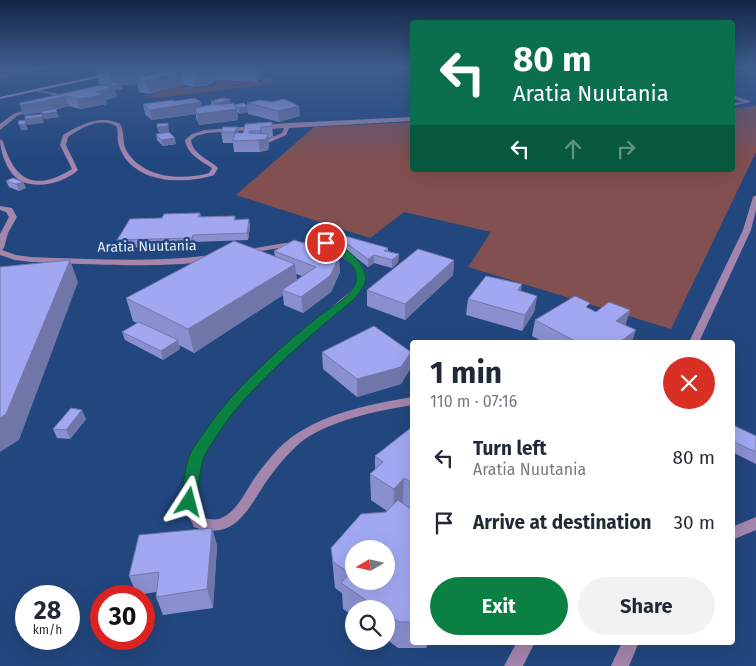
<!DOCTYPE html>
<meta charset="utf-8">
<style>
:root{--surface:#fff;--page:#f2f2f3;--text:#1f2937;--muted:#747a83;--accent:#0b8043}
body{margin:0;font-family:"Fira Sans",sans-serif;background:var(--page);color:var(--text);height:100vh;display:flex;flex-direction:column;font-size:19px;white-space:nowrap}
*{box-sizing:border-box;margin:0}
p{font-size:16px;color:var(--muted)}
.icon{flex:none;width:28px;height:28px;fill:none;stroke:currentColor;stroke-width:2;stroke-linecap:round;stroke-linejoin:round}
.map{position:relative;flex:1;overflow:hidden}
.panel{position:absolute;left:410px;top:340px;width:325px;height:305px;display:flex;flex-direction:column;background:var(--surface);border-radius:5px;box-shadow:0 5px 20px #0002}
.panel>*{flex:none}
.top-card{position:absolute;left:410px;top:20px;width:325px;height:152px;border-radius:5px;box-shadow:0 5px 20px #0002;background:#0b6e4f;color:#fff;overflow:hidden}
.needle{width:32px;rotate:261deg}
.controls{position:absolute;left:345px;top:540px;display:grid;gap:10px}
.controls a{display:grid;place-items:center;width:50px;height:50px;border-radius:50%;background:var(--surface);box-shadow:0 5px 20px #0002;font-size:25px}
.speed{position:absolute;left:15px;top:585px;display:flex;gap:10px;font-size:25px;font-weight:700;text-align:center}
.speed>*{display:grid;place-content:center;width:65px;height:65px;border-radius:50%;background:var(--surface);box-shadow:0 5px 20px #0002;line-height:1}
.speed small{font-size:12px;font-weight:400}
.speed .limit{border:8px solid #d22;background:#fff;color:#111}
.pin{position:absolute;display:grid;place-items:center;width:42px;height:42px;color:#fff;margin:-21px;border:2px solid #fff;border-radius:50%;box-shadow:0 1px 5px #0007}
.me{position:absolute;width:55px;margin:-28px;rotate:9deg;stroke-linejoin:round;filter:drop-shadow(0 0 4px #0008)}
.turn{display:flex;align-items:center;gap:18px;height:105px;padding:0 20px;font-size:22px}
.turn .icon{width:65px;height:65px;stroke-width:2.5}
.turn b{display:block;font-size:35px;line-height:42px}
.lanes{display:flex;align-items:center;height:48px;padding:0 20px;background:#0003;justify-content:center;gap:25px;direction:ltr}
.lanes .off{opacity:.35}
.round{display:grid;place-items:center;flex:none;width:52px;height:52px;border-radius:26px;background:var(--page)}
.headline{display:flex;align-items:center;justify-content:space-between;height:85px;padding:0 20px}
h1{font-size:30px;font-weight:700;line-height:38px}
.action{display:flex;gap:10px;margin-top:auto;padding:10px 20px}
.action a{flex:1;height:58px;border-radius:30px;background:var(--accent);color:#fff;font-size:20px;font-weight:700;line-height:58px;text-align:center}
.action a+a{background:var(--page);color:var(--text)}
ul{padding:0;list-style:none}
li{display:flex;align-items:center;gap:15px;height:65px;padding:0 20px}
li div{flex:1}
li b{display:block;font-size:19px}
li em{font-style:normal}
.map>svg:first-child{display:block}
.green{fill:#835051}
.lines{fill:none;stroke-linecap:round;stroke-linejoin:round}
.street{fill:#a485ac;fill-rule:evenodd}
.secondary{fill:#d8a6e5;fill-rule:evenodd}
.wall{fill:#8a90cf;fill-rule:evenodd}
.shaded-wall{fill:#7176a9}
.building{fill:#a1a8f1;stroke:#7176a9;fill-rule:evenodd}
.route{fill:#0b8043;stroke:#07532c}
.labels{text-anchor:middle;stroke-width:5;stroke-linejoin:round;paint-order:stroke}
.street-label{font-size:14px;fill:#e3ecfa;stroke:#22467e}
</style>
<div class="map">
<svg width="756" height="666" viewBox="0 0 756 666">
<rect width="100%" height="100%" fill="#22467e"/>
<g class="green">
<path d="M0 67H52L0 79Z"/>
<path d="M192 67H237L274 80 272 84 165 97 154 98 141 95H151L180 86 199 88 213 86 218 81 261 82 264 78 230 77 225 74Z"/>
<path d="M756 106V152L671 329 468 267 491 232 404 212 370 238 236 195 314 127 412 122V170H732L733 108Z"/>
</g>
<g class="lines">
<g class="street">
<path d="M32 89 70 96 72 97 70 98 34 91Z"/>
<path d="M732 95 750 101V102L732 106V103L743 102 732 98Z"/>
<path d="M34 107 36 109 17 116 0 130V124L13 114Z"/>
<path d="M412 117V121L289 128 286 135 268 143 265 141 266 140 282 133 284 128 207 133 196 136 191 140C193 155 209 159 218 168L214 175C183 185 132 184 119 146 117 140 118 133 117 127 102 116 81 128 68 137L66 145 78 170C65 182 40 189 23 182 9 177 0 153 0 139L3 141C14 181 35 192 72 169L60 145 63 135C79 125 102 114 120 124 125 132 122 141 126 150 142 178 181 181 209 173L212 168C201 161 187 154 185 140L192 134 205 130 288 123Z"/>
<path d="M756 195V210L751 230 699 342H689L743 230 753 197Z"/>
<path d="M0 206 12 208 17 217 8 233 4 248 2 250 16 255 31 257C92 259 152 263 212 255L216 257C198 271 61 263 31 262L15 260 0 255V234L9 217 6 212 0 210Z"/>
<path d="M326 241C341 245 369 262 365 281 363 297 335 313 323 324 279 362 231 403 204 456 200 463 196 492 196 501 196 506 201 513 204 518 208 519 214 520 219 519 237 513 246 490 256 476 263 466 270 458 278 449 312 415 366 405 412 397V405C377 411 330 420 301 442 287 454 274 470 264 485 246 513 233 541 194 527L182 502 190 457 214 420 245 383 317 319 350 292 357 282 356 270 351 264 333 249 325 245 285 247 244 254 240 252 244 250 285 243Z"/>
<path d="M756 517V530L732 540V527Z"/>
<path d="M517 642H535L523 666H504Z"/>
<path d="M622 642H639L629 666H611Z"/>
</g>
<path class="secondary" d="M116 67H122L97 78 0 99V97L95 76Z"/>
</g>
<g class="wall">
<path d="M108 67H259L260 78 257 82 216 80 210 85 195 87 184 85 149 94 139 92 137 84 122 85 123 89 115 90 117 97 105 100 107 104 80 109 69 106 54 110 59 117 44 119 42 112 23 115 20 103 107 86V85L99 84 96 71Z"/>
<path d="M175 101 202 107 212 105 211 101 231 103 234 105 247 106V103L300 116 279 122 248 114V112L240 114 237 112 238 120 199 125 196 118V114L152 120 145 114 143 104Z"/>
<path d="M272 122 273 137 268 138 269 145 268 150 260 152H234L233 143H223L221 132 223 127 238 133H243L245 124Z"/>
<path d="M156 134 176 144 163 146 157 140Z"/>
<path d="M6 181 23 182 26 188 19 191 9 187Z"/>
<path d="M200 213 201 217 235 216 236 220 249 219 250 227 248 240 194 242 193 246 119 248 117 240 162 218Z"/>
<path d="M339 238 388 248V251L399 254 398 262 392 268 374 263 368 267 340 245Z"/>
<path d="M305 244 329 249V252L340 272 331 292 303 313 284 305 283 295 194 353 179 345 180 349 163 360 125 340 122 332 137 323 133 321 126 298 275 257 274 251ZM296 274 302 276 297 280Z"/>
<path d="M454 260 453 275 405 320 367 306V290Z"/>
<path d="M521 291 537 296 534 312 522 331 466 315 468 299Z"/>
<path d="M588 308 596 312 630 310 625 325 632 342H543L532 336 535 320Z"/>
<path d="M322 352 410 369 401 384 357 397 323 369Z"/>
<path d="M86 419 70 439 57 438 53 429Z"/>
<path d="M412 427V642H430L426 648H398L386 639V609H354V616L343 609 342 593 335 588 331 548 387 511 371 500 370 474 375 470V456Z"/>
<path d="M732 429 756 436V464L732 452Z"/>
<path d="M212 528 217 546 213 608 163 615 156 597V592L137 595 129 576Z"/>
</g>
<g class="shaded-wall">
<path d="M257 67H259L260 78 257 82 256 69Z"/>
<path d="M214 68 216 80 210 85 195 87 193 74Z"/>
<path d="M174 69 182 72 184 85 149 94 146 81 136 78 137 84 122 85 123 89 115 90 117 97 105 100 107 104 80 109 77 99 114 88 109 73Z"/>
<path d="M66 96 69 106 45 112 23 115 20 105Z"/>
<path d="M230 99 231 105 220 108 219 103Z"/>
<path d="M201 102 203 113 195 108 196 114 152 120 150 110Z"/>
<path d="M299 106 300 116 279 122 278 111Z"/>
<path d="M247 107 248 112 240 114 239 108Z"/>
<path d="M237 109 238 120 199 125 197 114Z"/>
<path d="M57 112 59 117 44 119 42 114Z"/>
<path d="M42 114 44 123 27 125 25 119Z"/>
<path d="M25 120 28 130H21L19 125Z"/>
<path d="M168 123 169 132 159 133 157 127Z"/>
<path d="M238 127 239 138 235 141 234 132Z"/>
<path d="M261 127 263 138 268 134 269 145 268 150 260 152 258 140H261L260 131Z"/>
<path d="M175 138 176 144 163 146 161 140Z"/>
<path d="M23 182 26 188 19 191 16 184Z"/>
<path d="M249 219 250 227 248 240 247 233Z"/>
<path d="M193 235 194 242 193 246 192 238Z"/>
<path d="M399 254 398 262 392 268V260Z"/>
<path d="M374 255V263L368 267V259Z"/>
<path d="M339 257 340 272 331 292 303 313 301 297Z"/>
<path d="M70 260 78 282 19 440 0 452V418Z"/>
<path d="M454 260 453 275 405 320V304Z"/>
<path d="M295 264 297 286 282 290 283 295 194 353 188 329Z"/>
<path d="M522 284 520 300 518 290Z"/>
<path d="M537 296 534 312 522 331 525 315Z"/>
<path d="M630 310 625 327 616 321Z"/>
<path d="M636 330 632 342H620Z"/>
<path d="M178 340 180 349 163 360 161 351Z"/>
<path d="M411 352 410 369 401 384 357 397V379Z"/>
<path d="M82 410 86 419 70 439 66 430Z"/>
<path d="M404 478 403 504 393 515 394 489Z"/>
<path d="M212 528 217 546 213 608 207 589Z"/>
<path d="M426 642H430L426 648Z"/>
</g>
<g class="building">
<path d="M108 67H257L256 69 214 68 208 72 193 74 182 72 146 81 136 78 174 69 109 73 96 71Z"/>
<path d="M116 82 122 84 113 86 107 84Z"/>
<path d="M101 85 114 87 96 92 104 95 77 99 66 96 41 102 20 105V103Z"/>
<path d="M195 98 201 102 150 110 143 104 172 100 175 101Z"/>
<path d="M223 98 230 99 219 103 211 101Z"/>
<path d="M284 99 299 106 278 111 247 103 260 100 272 102Z"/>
<path d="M233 103 237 109 197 114 195 108 214 104 223 105V104Z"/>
<path d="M244 103 247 106V107L239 108 234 105Z"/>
<path d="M56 109 57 112 42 114V111Z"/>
<path d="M42 114V117L25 119V116Z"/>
<path d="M25 120 26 124 19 125 18 121Z"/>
<path d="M272 122V126L261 127 260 131H249V133L268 134 266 139 258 140 233 141 235 133H243L245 124Z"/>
<path d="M168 123V126L157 127V124Z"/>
<path d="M223 127H238L234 132H221Z"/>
<path d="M169 132 175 138 161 140 156 134Z"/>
<path d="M13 178 23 182 16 184 6 181Z"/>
<path d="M200 213 198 217 235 216 234 220 249 219 247 233 193 235 192 238 117 240 130 219 162 218 164 214Z"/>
<path d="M345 236 388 248 384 251 399 254 392 260 374 255 368 259 339 238Z"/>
<path d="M294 240 327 251 339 257 330 276 301 297 282 290 316 267 274 251Z"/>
<path d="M234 241 295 264 188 329 126 298Z"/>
<path d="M308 242 329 249 326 250 305 244Z"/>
<path d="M418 249 454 260 405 304 367 290Z"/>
<path d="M70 260 6 414 0 418V267Z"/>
<path d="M486 276 522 284 518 290 537 296 525 315 468 299Z"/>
<path d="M575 296 590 303 586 307 596 312 609 302 630 310 616 321 636 330 620 342H577L535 320Z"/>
<path d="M139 322 178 340 161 351 122 332Z"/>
<path d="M374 326 411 352 401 367 357 379 322 352Z"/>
<path d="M71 408 82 410 66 430 53 429Z"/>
<path d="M735 426 756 436V452L732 441V429Z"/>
<path d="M412 427V483L404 478 394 489 370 474 383 462 375 456Z"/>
<path d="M398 500 412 510V622H399L386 613V609H379L341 583 350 573 333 562 331 548 361 514 386 512ZM354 549H386V581H354Z"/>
<path d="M212 528 207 589 156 597 159 572 129 576 139 535Z"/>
</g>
<linearGradient id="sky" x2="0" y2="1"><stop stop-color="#132645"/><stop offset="0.42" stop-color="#3e5d8f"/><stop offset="1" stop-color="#3e5d8f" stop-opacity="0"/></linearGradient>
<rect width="756" height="161" fill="url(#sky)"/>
<path class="route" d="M322 241C339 238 373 267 364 285 356 302 338 311 324 324 284 359 242 395 214 440 211 445 206 451 204 457 199 469 199 488 197 502L195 506 189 508 184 506 181 502C184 487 184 470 189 457 191 450 197 443 201 437 231 391 275 352 318 317 329 308 353 297 356 281 360 264 336 250 322 245Z"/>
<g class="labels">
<g class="street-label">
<text transform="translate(147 246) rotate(-1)" y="5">Aratia Nuutania</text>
</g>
</g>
</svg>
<div class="controls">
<a><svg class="needle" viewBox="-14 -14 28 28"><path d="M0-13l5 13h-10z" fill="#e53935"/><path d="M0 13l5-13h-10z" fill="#747a83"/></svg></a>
<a><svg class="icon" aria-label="search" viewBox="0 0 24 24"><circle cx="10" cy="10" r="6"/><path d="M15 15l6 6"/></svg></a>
</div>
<div class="speed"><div>28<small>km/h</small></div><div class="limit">30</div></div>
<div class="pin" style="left:326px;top:243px;background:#d93025"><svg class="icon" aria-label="arrive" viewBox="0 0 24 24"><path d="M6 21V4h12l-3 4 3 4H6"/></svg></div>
<svg class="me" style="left:189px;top:502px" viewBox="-20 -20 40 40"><path d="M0-17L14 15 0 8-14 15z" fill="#0b8043" stroke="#fff" stroke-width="4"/></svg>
<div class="top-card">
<div class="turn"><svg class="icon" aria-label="left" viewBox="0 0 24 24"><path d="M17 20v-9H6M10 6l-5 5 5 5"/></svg><div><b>80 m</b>Aratia Nuutania</div></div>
<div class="lanes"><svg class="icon" aria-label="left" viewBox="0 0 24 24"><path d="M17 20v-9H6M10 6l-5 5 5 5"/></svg><svg class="icon off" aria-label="ahead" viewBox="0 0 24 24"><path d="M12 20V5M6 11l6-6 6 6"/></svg><svg class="icon off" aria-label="right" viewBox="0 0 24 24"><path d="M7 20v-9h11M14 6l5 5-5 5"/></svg></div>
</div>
<section class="panel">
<div class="headline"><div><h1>1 min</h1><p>110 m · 07:16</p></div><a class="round" style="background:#d93025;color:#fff"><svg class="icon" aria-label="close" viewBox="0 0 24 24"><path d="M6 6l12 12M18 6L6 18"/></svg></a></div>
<ul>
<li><svg class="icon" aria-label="left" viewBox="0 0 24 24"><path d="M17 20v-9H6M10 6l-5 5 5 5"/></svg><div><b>Turn left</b><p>Aratia Nuutania</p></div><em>80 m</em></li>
<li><svg class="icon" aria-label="arrive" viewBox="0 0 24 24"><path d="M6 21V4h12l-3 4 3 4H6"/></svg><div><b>Arrive at destination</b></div><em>30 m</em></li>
</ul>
<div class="action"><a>Exit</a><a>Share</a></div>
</section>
</div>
